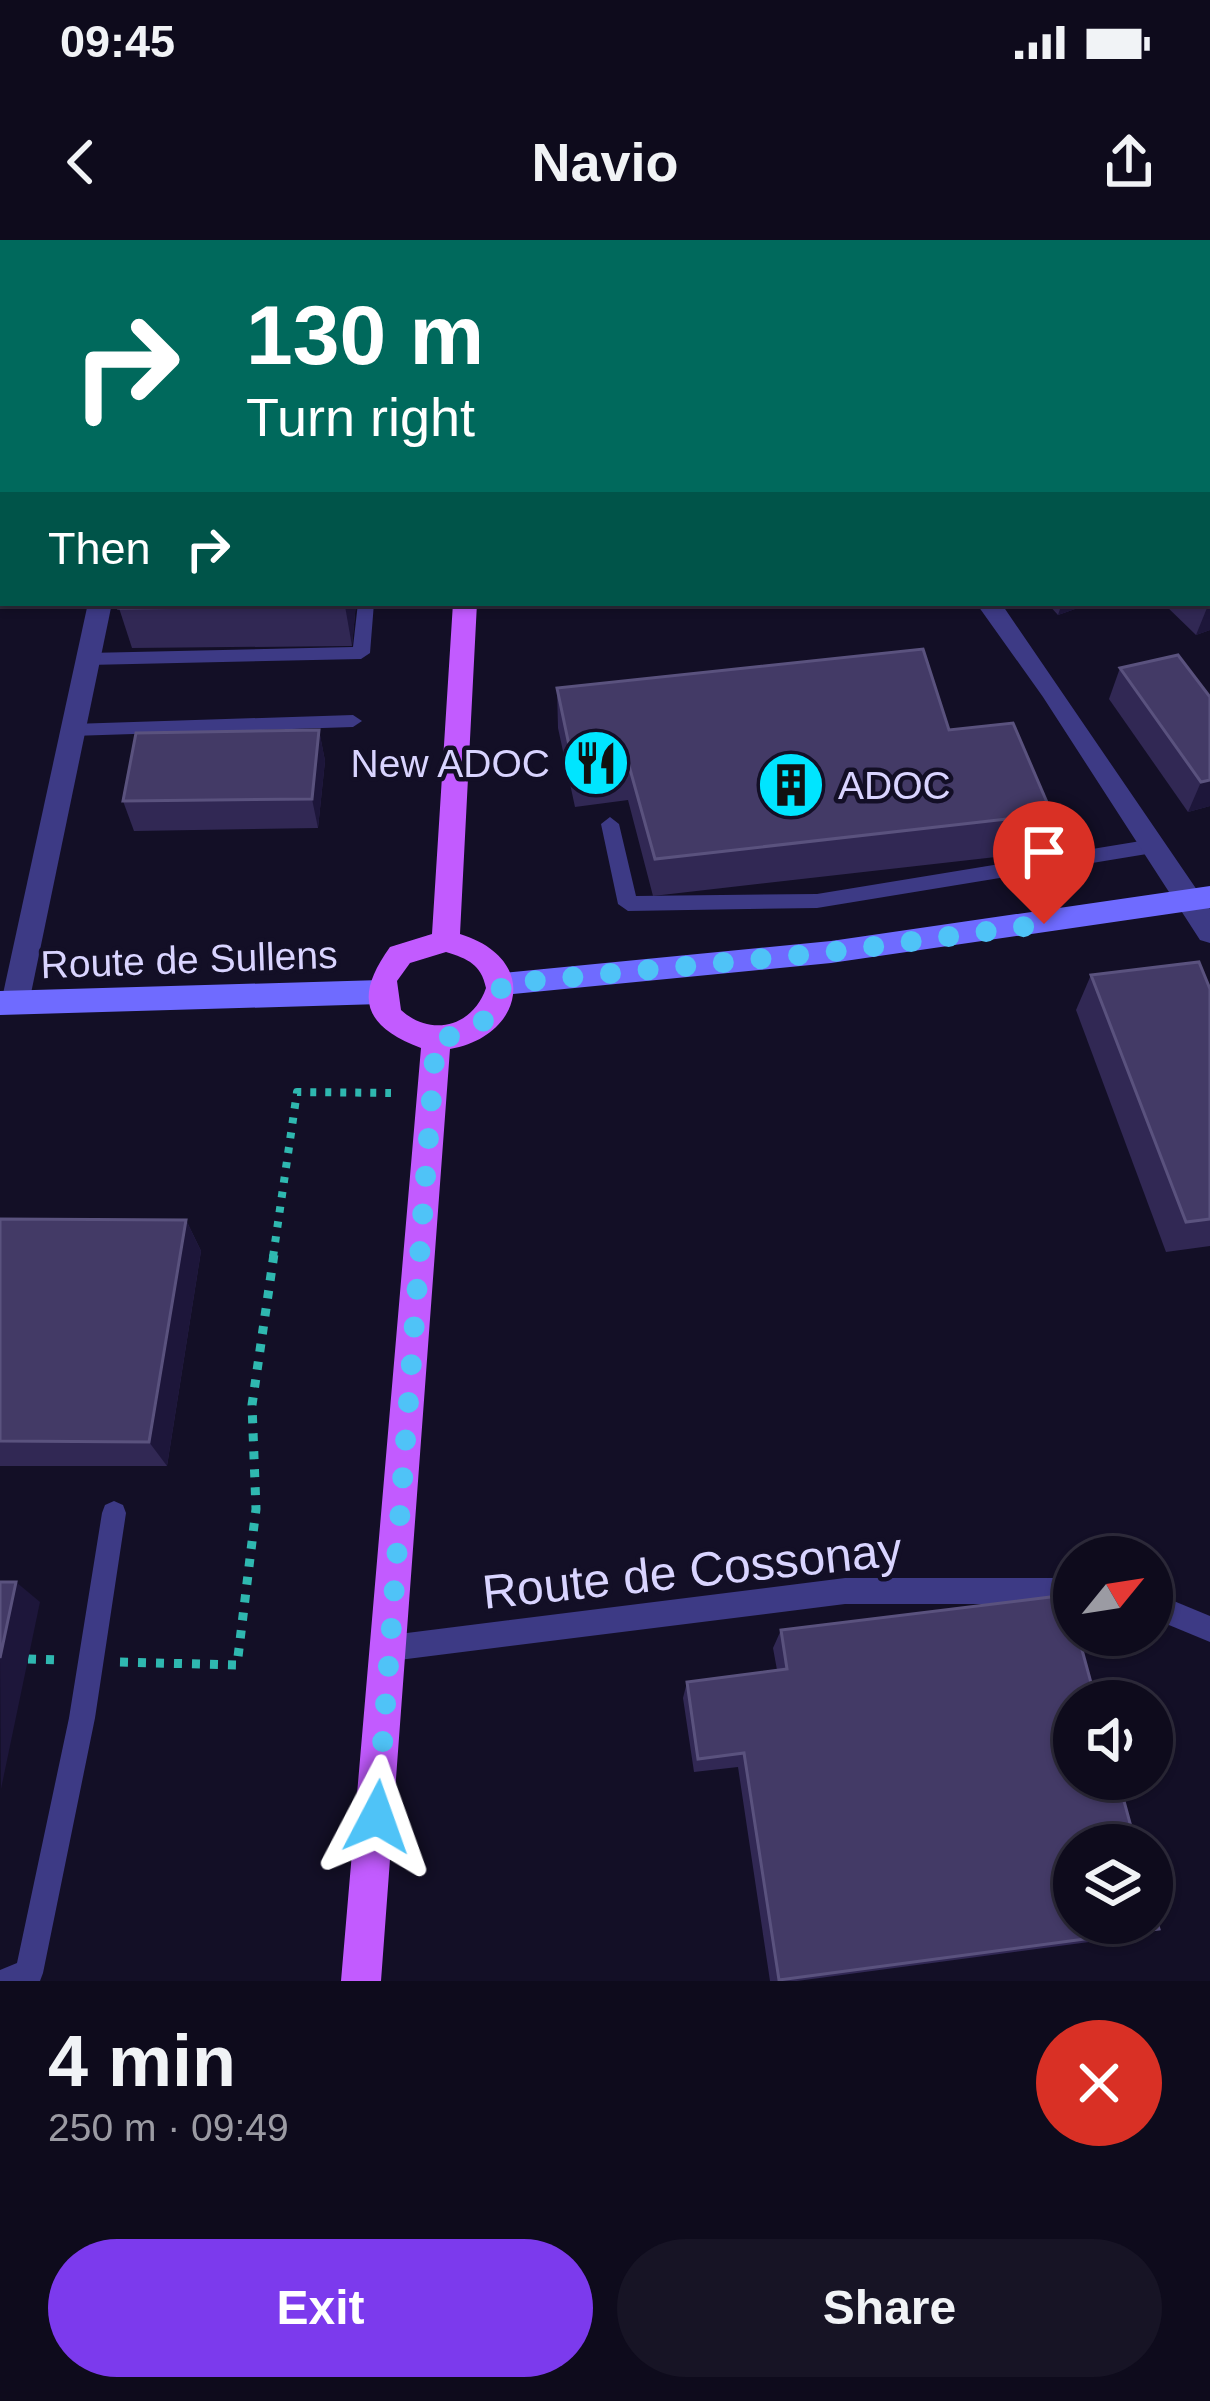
<!DOCTYPE html>
<meta charset="utf-8">
<style>
:root{--surface:#0e0b1c;--page:#171425;--text:#f1f3f6;--muted:#9b9ba3;--line:#2e2b3b;--accent:#7c3aed}
body{margin:0;font-family:Arial,sans-serif;background:var(--page);color:var(--text);height:100vh;display:flex;flex-direction:column;font-size:45px;white-space:nowrap}
*{box-sizing:border-box;margin:0}
p{font-size:39px;color:var(--muted)}
.icon{flex:none;width:66px;height:66px;fill:none;stroke:currentColor;stroke-width:2;stroke-linecap:round;stroke-linejoin:round}
.map{position:relative;height:1741px;overflow:hidden}
.panel{display:flex;flex-direction:column;background:var(--surface);flex:1}
.panel>*{flex:none}
.hud{position:absolute;left:0px;top:0px;width:1212px;height:366px;box-shadow:0 3px 9px #0004,0 0 0 3px var(--line);background:#00695c;color:#fff;overflow:hidden}
.needle{width:78px;rotate:60deg}
.buttons{position:absolute;left:1053px;top:1296px;display:grid;gap:24px}
.buttons a{display:grid;place-items:center;width:120px;height:120px;border-radius:50%;background:var(--surface);box-shadow:0 3px 9px #0004,0 0 0 3px var(--line);font-size:60px}
.pin{position:absolute;display:grid;place-items:center;width:102px;height:102px;color:#fff;margin:-123px -51px;border-radius:50% 50% 50% 0;rotate:-45deg;box-shadow:0 0 12px #0007}
.pin .icon{rotate:45deg}
.me{position:absolute;width:132px;margin:-66px;rotate:4deg;stroke-linejoin:round;filter:drop-shadow(0 0 9px #0008)}
.turn{display:flex;align-items:center;gap:42px;height:252px;padding:0 48px;font-size:54px}
.turn .icon{width:156px;height:156px;stroke-width:2.5}
.turn b{display:block;font-size:84px;line-height:102px}
.then{display:flex;align-items:center;height:114px;padding:0 48px;background:#0003;gap:24px;font-size:45px}
.round{display:grid;place-items:center;flex:none;width:126px;height:126px;border-radius:63px;background:var(--page)}
.overview{display:flex;align-items:center;justify-content:space-between;height:204px;padding:0 48px}
h1{font-size:72px;font-weight:800;line-height:90px}
.action{display:flex;gap:24px;margin-top:auto;padding:24px 48px}
.action a{flex:1;height:138px;border-radius:72px;background:var(--accent);color:#fff;font-size:48px;font-weight:800;line-height:138px;text-align:center}
.action a+a{background:var(--page);color:var(--text)}
.status{display:flex;justify-content:space-between;align-items:center;height:84px;padding:0 60px;background:var(--surface);direction:ltr}
.status svg{height:33px;fill:currentColor}
header{display:flex;justify-content:space-between;align-items:center;height:156px;padding:0 48px;background:var(--surface);font-size:54px;font-weight:800}
.map>svg:first-child{display:block}
.lines{fill:none;stroke-linecap:round;stroke-linejoin:round}
.path-far1{stroke:#2fb8b0;stroke-width:8;stroke-dasharray:6 9;stroke-linecap:butt}
.path{stroke:#2fb8b0;stroke-width:9;stroke-dasharray:8 10;stroke-linecap:butt}
.service{fill:#3d3a85;fill-rule:evenodd}
.minor{fill:#3d3a85;fill-rule:evenodd}
.secondary{fill:#6f6bff;fill-rule:evenodd}
.primary{fill:#c25bff;fill-rule:evenodd}
.motorway{fill:#ff4fa3;fill-rule:evenodd}
.wall{fill:#312854}
.shaded-wall{fill:#1d163a}
.building{fill:#433a66;stroke:#5a527e;stroke-width:3}
.route{stroke:#4fc3f7;stroke-width:21;stroke-dasharray:0 37.8}
.labels{text-anchor:middle;stroke-width:9;stroke-linejoin:round;paint-order:stroke}
.poi-label{font-size:39px;fill:#d9d4ff;stroke:#130f26;text-anchor:end}
.street-label{font-size:39px;fill:#d9d4ff;stroke:#130f26}
.near-street-label{font-size:48px;fill:#d9d4ff;stroke:#130f26}
</style>
<div class="status"><b>09:45</b><svg viewBox="0 0 49 12"><path d="M0 12V9h3v3zM5 12V6h3v6zM10 12V3h3v9zM15 12V0h3v12zM26 1h20v11H26zM47 4h2v5h-2z"/></svg></div>
<header><svg class="icon" aria-label="back" viewBox="0 0 24 24"><path d="M15 5l-7 7 7 7"/></svg>Navio<svg class="icon" aria-label="share" viewBox="0 0 24 24"><path d="M12 15V3M7 8l5-5 5 5M5 13v7h14v-7"/></svg></header>
<div class="map">
<svg width="1210" height="1741" viewBox="0 0 1210 1741">
<rect width="100%" height="100%" fill="#130f26"/>
<g class="lines">
<path class="path-far1" d="M273 1017 297 852 391 853"/>
<g class="path">
<path d="M28 1419 63 1420"/>
<path d="M120 1422 237 1425 256 1269 252 1165 274 1014"/>
</g>
<g class="service">
<rect x="0" y="290" width="3" height="10"/>
<rect x="0" y="325" width="3" height="10"/>
<path d="M358 363H374L370 413 361 419 88 425 79 419 88 413 353 407Z"/>
<path d="M353 475 362 481 353 487 72 496 63 490 72 484Z"/>
<path d="M610 577 619 584 636 656 817 654 1153 599 1162 606 1153 613 817 668 628 671 618 664 601 584Z"/>
<path d="M114 1261 123 1265 126 1273 95 1478 43 1733 40 1741H0V1730L17 1723 69 1478 102 1273 105 1265Z"/>
<path d="M845 1338H1074V1364H845L391 1421 382 1417 378 1408 382 1399 391 1395Z"/>
<path d="M1152 1352 1210 1376V1402L1152 1378Z"/>
</g>
<g class="minor">
<path d="M164 0H184L163 3Z"/>
<path d="M88 363H112L29 763 25 771H5L1 763Z"/>
<path d="M976 363H1001L1210 669V703L1200 700 1043 457Z"/>
</g>
<g class="secondary">
<path d="M1210 646V668L831 723 502 755 492 752 488 744 492 736 502 733 831 701Z"/>
<path d="M381 740 391 744 395 752 391 760 381 764 0 775V751Z"/>
</g>
<g class="primary">
<path d="M483 0H503L482 3Z"/>
<path d="M453 363H477L460 694C543 720 521 797 450 809L381 1741H341L421 808C363 786 354 757 390 707L432 694ZM446 712C468 719 481 724 486 748 473 786 432 798 401 770L397 741 410 723Z"/>
</g>
<g class="motorway">
<path d="M992 0H1024L1026 3H994Z"/>
<path d="M1094 0H1125L1127 3H1096Z"/>
<rect x="1209" y="28" width="1" height="14"/>
<rect x="1209" y="57" width="1" height="14"/>
</g>
</g>
<g class="wall">
<rect x="0" y="144" width="3" height="141"/>
<path d="M1210 203V259L1209 258Z"/>
<path d="M1209 277 1210 390 1196 395 1163 363H1209Z"/>
<path d="M120 363H356L352 406 132 408 119 368Z"/>
<path d="M1047 363H1092L1058 375Z"/>
<path d="M1178 415 1210 566 1188 572 1109 459 1120 428Z"/>
<path d="M557 448 949 490 1052 574 1039 612 653 656 628 560 575 567 558 488Z"/>
<path d="M319 490 325 521 318 588 134 591 123 561Z"/>
<path d="M1091 735 1210 749V1006L1166 1012 1076 770Z"/>
<path d="M0 979 186 980 201 1011 167 1226H0Z"/>
<path d="M781 1390 1159 1689 1134 1696 797 1741H770L738 1527 694 1532 683 1458 687 1442 777 1430 773 1408Z"/>
</g>
<g class="shaded-wall">
<path d="M102 0H118L117 3H101Z"/>
<path d="M1210 360V390L1196 395 1209 363Z"/>
<path d="M346 363H356L352 406 345 366Z"/>
<path d="M1062 363H1092L1058 375Z"/>
<path d="M319 490 325 521 318 588 312 559Z"/>
<path d="M1210 540V566L1188 572 1201 542Z"/>
<path d="M186 980 201 1011 167 1226 149 1202Z"/>
<path d="M16 1342 40 1362 1 1549 0 1418Z"/>
</g>
<g class="building">
<path d="M49 0H102L101 3H48Z"/>
<rect x="610" y="0" width="136" height="3"/>
<rect x="0" y="144" width="3" height="109"/>
<path d="M1209 277 1210 278V353L1209 352Z"/>
<path d="M120 363H346L345 366 119 368Z"/>
<path d="M923 409 949 490 1013 483 1052 574 655 619 628 522 574 529 557 448Z"/>
<path d="M1178 415 1210 457V540L1201 542 1120 428Z"/>
<path d="M319 490 312 559 123 561 136 493Z"/>
<path d="M1199 722 1210 749V979L1186 982 1091 735Z"/>
<path d="M0 979 186 980 149 1202 0 1201Z"/>
<path d="M0 1342H16L0 1418Z"/>
<path d="M1067 1355 1074 1380V1395H1078L1096 1461H1074V1539H1118L1136 1605H1074V1683H1152V1665L1159 1689 779 1740 744 1513 698 1519 687 1442 787 1429 781 1390Z"/>
</g>
<g class="lines">
<path class="route" d="M377 1577 436 799C472 794 496 781 502 744L831 712 1044 684"/>
</g>
<defs>
<g id="restaurant-disc" transform="scale(3.45)"><circle r="9.5" fill="#00e5ff" stroke="#130f26"/><path d="M-5-6h1v4h1v-4h1v4h1v-4h1v5L-1.5 .5V6h-2V.5L-5-1ZM5-6V6H3V1.5H1.5Q1.5-4 5-6Z" fill="#111"/></g>
<g id="building-disc" transform="scale(3.45)"><circle r="9.5" fill="#00e5ff" stroke="#130f26"/><path d="M-4-6H4V6H1V3H-1V6H-4ZM-2.5-4.3h1.7v1.8h-1.7ZM.8-4.3h1.7v1.8H.8ZM-2.5-1h1.7V.8h-1.7ZM.8-1h1.7V.8H.8Z" fill="#111"/></g>
</defs>
<g fill-rule="evenodd">
<use href="#restaurant-disc" x="596" y="523"/>
<use href="#building-disc" x="791" y="545"/>
</g>
<g class="labels">
<g class="poi-label">
<text x="550" y="537">New ADOC</text>
<text x="838" y="559" text-anchor="start">ADOC</text>
</g>
<g class="street-label">
<text transform="translate(189 719) rotate(-2)" y="14">Route de Sullens</text>
</g>
<g class="near-street-label">
<text transform="translate(692 1330) rotate(-6)" y="17">Route de Cossonay</text>
</g>
</g>
</svg>
<div class="buttons">
<a><svg class="needle" viewBox="-14 -14 28 28"><path d="M0-13l5 13h-10z" fill="#e53935"/><path d="M0 13l5-13h-10z" fill="#9b9ba3"/></svg></a>
<a><svg class="icon" aria-label="sound" viewBox="0 0 24 24"><path d="M4 9h4l5-4v14l-5-4H4zM17 9q2 3 0 6"/></svg></a>
<a><svg class="icon" aria-label="layers" viewBox="0 0 24 24"><path d="M12 4l9 5-9 5-9-5zM3 14l9 5 9-5"/></svg></a>
</div>
<div class="pin" style="left:1044px;top:684px;background:#d93025"><svg class="icon" aria-label="arrive" viewBox="0 0 24 24"><path d="M6 21V4h12l-3 4 3 4H6"/></svg></div>
<svg class="me" style="left:377px;top:1577px" viewBox="-20 -20 40 40"><path d="M0-17L14 15 0 8-14 15z" fill="#4fc3f7" stroke="#fff" stroke-width="4"/></svg>
<div class="hud">
<div class="turn"><svg class="icon" aria-label="right" viewBox="0 0 24 24"><path d="M7 20v-9h11M14 6l5 5-5 5"/></svg><div><b>130 m</b>Turn right</div></div>
<div class="then">Then<svg class="icon" aria-label="right" viewBox="0 0 24 24"><path d="M7 20v-9h11M14 6l5 5-5 5"/></svg></div>
</div>
</div>
<section class="panel">
<div class="overview"><div><h1>4 min</h1><p>250 m · 09:49</p></div><a class="round" style="background:#d93025;color:#fff"><svg class="icon" aria-label="close" viewBox="0 0 24 24"><path d="M6 6l12 12M18 6L6 18"/></svg></a></div>
<div class="action"><a>Exit</a><a>Share</a></div>
</section>
